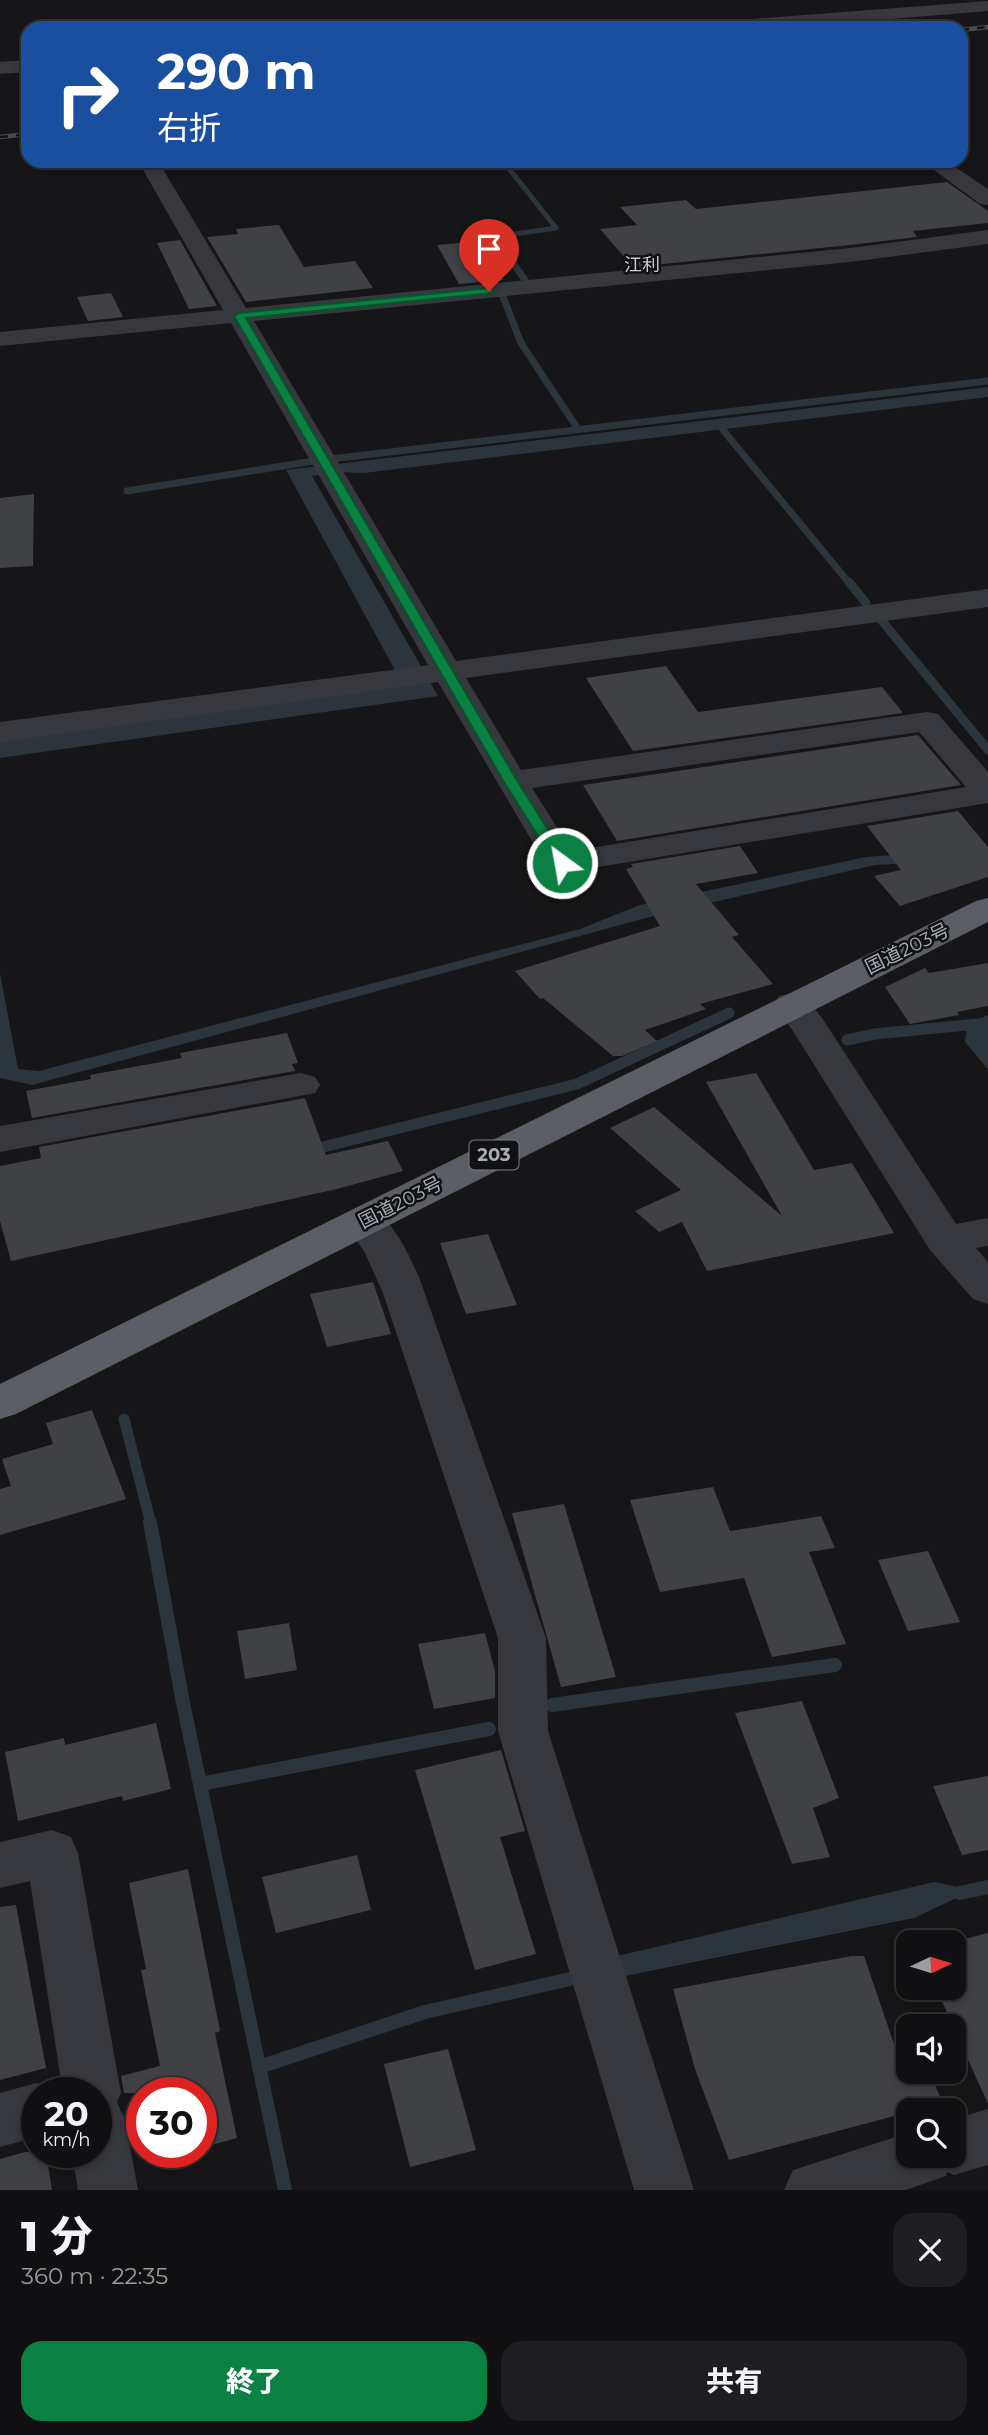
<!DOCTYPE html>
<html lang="ja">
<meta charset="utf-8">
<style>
:root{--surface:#101012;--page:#1e1e20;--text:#f1f3f6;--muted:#9c9d9f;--line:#303032;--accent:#0b8043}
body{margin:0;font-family:Montserrat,"Noto Sans JP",sans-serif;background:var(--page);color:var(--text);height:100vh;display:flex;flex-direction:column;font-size:26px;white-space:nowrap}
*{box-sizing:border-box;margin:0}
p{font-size:23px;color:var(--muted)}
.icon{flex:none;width:38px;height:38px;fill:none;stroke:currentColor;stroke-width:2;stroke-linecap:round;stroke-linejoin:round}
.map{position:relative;height:2190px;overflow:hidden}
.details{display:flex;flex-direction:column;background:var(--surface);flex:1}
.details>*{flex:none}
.top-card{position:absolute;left:21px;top:21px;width:947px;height:147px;border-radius:21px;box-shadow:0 4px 10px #0003,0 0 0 2px var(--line);background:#1a4fa0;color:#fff;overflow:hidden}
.needle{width:46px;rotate:86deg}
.fabs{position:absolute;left:896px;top:1930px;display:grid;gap:14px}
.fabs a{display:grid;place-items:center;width:70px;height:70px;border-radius:14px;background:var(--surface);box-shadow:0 4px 10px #0003,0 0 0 2px var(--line);font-size:35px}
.speed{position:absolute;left:21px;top:2077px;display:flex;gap:14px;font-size:35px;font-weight:700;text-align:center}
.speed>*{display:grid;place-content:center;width:91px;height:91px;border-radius:50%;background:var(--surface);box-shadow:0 4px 10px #0003,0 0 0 2px var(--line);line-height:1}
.speed small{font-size:18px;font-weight:400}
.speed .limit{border:10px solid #d22;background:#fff;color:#111}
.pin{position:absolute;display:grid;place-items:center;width:60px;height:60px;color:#fff;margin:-72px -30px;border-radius:50% 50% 50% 0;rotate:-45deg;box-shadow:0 0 7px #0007}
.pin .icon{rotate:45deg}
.me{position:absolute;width:77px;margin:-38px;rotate:328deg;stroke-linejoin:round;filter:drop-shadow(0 0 5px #0008)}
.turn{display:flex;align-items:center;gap:24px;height:147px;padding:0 21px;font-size:32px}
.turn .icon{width:91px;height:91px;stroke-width:2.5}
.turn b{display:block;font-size:49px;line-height:60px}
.round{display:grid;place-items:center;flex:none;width:74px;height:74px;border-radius:21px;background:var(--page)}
.head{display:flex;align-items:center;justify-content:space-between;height:119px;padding:0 21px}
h1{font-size:42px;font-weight:800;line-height:52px}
.button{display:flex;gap:14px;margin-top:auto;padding:14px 21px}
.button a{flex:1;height:80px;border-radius:21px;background:var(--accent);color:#fff;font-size:28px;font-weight:800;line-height:80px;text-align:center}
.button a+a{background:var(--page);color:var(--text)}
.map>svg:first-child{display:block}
.water{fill:#2c353c}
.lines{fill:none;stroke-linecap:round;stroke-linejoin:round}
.stream-far4{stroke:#2c353c;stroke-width:5}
.stream-far3{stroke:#2c353c;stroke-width:7}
.stream-far2{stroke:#2c353c;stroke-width:9}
.stream-far1{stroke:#2c353c;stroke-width:11}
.stream{stroke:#2c353c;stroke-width:14}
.building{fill:#404145}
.minor{fill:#37383d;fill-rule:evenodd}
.trunk{fill:#5b5e65;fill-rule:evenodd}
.rail-casing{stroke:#4a4c52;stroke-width:4.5}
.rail{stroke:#111113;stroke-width:2.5;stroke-dasharray:8;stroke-linecap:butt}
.route{fill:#0b8043;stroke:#07532c;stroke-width:2}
.labels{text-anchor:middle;stroke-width:5;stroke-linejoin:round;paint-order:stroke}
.far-neighbourhood-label{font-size:18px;fill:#c9ccd4;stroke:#111113}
.shield{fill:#111113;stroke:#7b7e86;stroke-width:2}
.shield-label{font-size:18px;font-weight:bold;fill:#a8adb8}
.street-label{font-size:19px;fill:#a8adb8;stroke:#111113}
</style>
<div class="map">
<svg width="988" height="2190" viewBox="0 0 988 2190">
<rect width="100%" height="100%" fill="#161618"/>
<g class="water">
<path d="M988 387V397L364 473 336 472 312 476 438 696 0 758V740L403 685 286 470Z"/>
<path d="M988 848V859L875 865 657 915 32 1085 0 1078V973L18 1069 39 1071 580 929 640 905 866 857Z"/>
<path d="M988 1015V1068H987L965 1042 967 1024Z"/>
<path d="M934 1882 973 1890 914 1918 620 1977 617 1956Z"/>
</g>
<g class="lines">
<path class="stream-far4" d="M503 161 556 228 495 237 509 258"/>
<g class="stream-far3">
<path d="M508 256 525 280"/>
<path d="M502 294 521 343 578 429"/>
<path d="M723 430 850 584"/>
<path d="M127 491 314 461 988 381"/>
</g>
<g class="stream-far2">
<path d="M849 582 866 603"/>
<path d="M882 621 988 750"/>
</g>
<g class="stream-far1">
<path d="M847 1040 875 1034 988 1023"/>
<path d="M311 1150 577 1084 729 1013"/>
<path d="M124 1419 151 1524"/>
</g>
<g class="stream">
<path d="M150 1522 183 1703 285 2190"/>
<path d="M552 1705 835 1665"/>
<path d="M200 1784 489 1729"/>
<path d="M960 1893 988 1887"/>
<path d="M259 2067 425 2012 579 1977"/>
</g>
</g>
<g class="building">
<path d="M947 182 988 211V223L913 231 917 237 850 245 633 267 600 229 637 225 620 207 686 200 696 209Z"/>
<path d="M279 225 304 267 355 261 373 288 246 302 207 237 238 234 236 229Z"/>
<path d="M180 240 217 306 189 309 157 243Z"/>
<path d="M481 241 504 280 459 284 437 245Z"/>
<path d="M111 293 123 317 88 321 77 297Z"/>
<path d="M34 494 33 566 0 568V498Z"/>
<path d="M666 666 698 712 882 687 903 713 633 751 586 678Z"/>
<path d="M918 735 961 785 617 841 583 785Z"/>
<path d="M958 811 988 847V877L900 906 874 876 901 870 867 826Z"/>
<path d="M740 846 758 873 696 884 739 935 732 937 773 984 700 1004 706 1009 645 1030 657 1041 622 1056H613L543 998 540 999 515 971 660 926 626 869 633 867 631 864Z"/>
<path d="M988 963V1006L957 1012 959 1015 910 1024 885 987 925 968 929 973Z"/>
<path d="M287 1033 298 1063 292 1064 295 1071 32 1118 26 1091 91 1079 90 1075 182 1058 180 1053Z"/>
<path d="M756 1073 814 1170 852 1163 894 1233 707 1271 682 1222 659 1232 635 1211 681 1190 610 1128 654 1107 782 1216 706 1082Z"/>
<path d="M305 1098 326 1155 388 1141 403 1171 337 1189 11 1261 0 1221V1166L41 1158 39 1147Z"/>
<path d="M488 1234 517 1305 466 1314 440 1243Z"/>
<path d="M373 1282 391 1334 327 1347 310 1294Z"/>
<path d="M92 1410 126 1499 0 1535V1489L11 1486 2 1459 53 1444 46 1423Z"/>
<path d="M713 1487 730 1531 821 1516 835 1548 809 1552 846 1644 772 1657 744 1578 660 1592 630 1500Z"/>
<path d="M564 1504 616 1677 561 1687 512 1513Z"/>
<path d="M928 1551 960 1622 908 1631 878 1560Z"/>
<path d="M289 1623 297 1670 245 1679 237 1631Z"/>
<path d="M485 1633 495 1671V1698L434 1709 418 1644Z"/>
<path d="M802 1701 839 1798 813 1808 830 1857 792 1864 735 1713Z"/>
<path d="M156 1723 171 1789 123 1801 122 1796 18 1821 5 1752 64 1738 65 1745Z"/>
<path d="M501 1750 525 1831 500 1837 536 1954 475 1970 415 1770Z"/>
<path d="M988 1776V1850L962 1855 933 1786Z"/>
<path d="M357 1855 371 1910 276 1933 262 1877Z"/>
<path d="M188 1869 220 2031 215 2033 237 2138 201 2148V2093H124L121 2076 160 2066 141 1970 146 1969 129 1883Z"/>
<path d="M16 1905 46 2068 0 2080V1907Z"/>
<path d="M988 1933V2104L966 2055 954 2059V2028L936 1988H954L953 1942Z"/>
<path d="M852 1956H864L894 2044 908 2040V2072H929L943 2103 729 2160 695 2069 673 1989Z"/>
<path d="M448 2049 476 2150 410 2167 384 2064Z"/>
<path d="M25 2152H46L52 2190H0V2159Z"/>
</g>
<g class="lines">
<g class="minor">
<path d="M988 1V11L781 28H703L712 22Z"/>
<path d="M539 22H563L572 28H530Z"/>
<path d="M28 60V72L0 74V62Z"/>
<path d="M138 161H158L246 308 850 248 988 230V244L850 262 254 321 456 661 988 589V607L466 678 521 770 927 712 938 714 988 772V803L562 873 550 870 545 863 438 682 0 742V722L428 665 231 323 0 346V332L223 310ZM919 732 966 787 572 851 532 788Z"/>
<path d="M922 161H946L988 189V205L980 204Z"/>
<path d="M792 993 805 996 822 1018 956 1224 988 1218V1246L976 1248 988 1262V1304L973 1299 930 1250 793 1031 774 1004 779 996Z"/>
<path d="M301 1073 315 1077 320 1085 315 1093 0 1152V1126Z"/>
<path d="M363 1207C392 1215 407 1251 419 1277L546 1638 548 1731 694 2190H634L498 1731V1638L383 1293 364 1251 343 1221 349 1211Z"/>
<path d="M52 1830 71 1837 78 1853 121 2093 117 2102 125 2120 138 2190H78L72 2152H96V2093H63L30 1881 0 1888V1842Z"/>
<path d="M37 2083 58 2093H37V2137L0 2147V2093Z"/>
<path d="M988 2109V2165L954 2175 947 2172 946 2176 906 2190H784L793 2170 908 2133V2156H954V2119Z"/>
</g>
<path class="trunk" d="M988 898V922L16 1414 0 1419V1384L976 901Z"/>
<g class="rail-casing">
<g id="rail">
<path d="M961 30 988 27"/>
<path d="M0 137 28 134"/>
</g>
</g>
<use href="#rail" class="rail"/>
</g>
<path class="route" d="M489 288 494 291 492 293 246 318 518 782 569 863 562 867 555 863 504 782 234 316 239 313Z"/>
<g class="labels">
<g class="far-neighbourhood-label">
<text x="642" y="271">江利</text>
</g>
<rect class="shield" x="469.5" y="1140.5" width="49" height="29" rx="5"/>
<g class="shield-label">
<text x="494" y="1161">203</text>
</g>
<g class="street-label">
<text transform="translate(907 948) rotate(-26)" y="7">国道203号</text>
<text transform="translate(400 1202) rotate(-27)" y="7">国道203号</text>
</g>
</g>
</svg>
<div class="fabs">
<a><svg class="needle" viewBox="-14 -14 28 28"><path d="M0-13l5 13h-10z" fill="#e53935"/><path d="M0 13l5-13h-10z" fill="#9c9d9f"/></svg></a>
<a><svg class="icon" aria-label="sound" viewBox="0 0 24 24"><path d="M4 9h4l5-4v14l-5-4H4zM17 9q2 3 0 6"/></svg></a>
<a><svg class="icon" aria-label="search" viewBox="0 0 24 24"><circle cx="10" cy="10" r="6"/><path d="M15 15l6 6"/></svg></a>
</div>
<div class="speed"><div>20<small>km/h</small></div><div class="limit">30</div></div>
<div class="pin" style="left:489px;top:291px;background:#d93025"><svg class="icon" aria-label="arrive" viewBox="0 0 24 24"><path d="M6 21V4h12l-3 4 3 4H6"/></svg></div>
<svg class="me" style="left:562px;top:863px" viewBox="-20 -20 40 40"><circle r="17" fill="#0b8043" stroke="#fff" stroke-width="3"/><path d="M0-11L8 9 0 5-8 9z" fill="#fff"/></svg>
<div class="top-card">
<div class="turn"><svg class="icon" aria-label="right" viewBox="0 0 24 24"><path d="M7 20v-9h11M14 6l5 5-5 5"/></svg><div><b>290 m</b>右折</div></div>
</div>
</div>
<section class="details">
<div class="head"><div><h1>1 分</h1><p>360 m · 22:35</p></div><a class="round"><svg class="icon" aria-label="close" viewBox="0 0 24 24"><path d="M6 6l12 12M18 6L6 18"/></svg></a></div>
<div class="button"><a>終了</a><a>共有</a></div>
</section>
